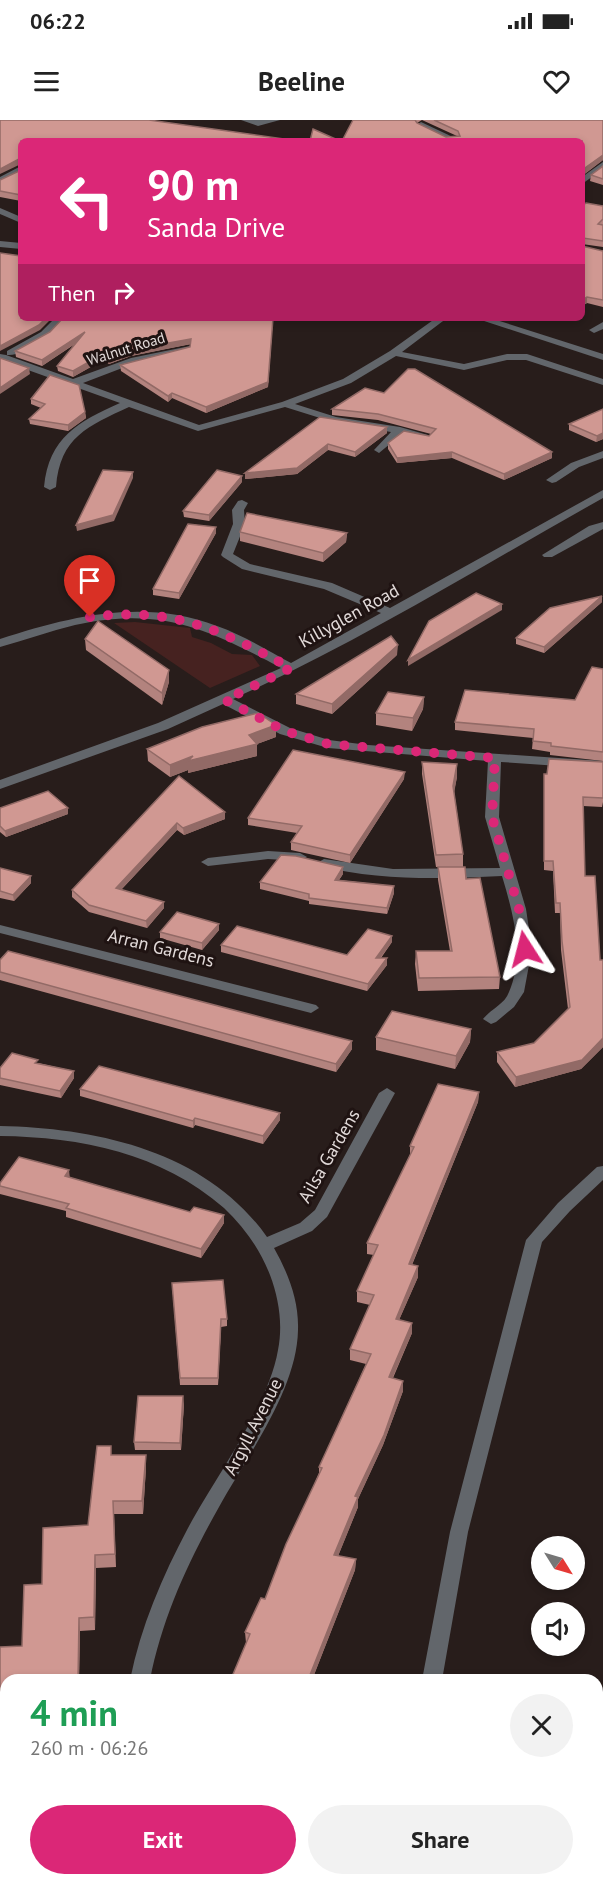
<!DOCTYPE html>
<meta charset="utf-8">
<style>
:root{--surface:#fff;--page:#f2f2f2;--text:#222;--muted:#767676;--accent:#db2777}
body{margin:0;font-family:"PT Sans",sans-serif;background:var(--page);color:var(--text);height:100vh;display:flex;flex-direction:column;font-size:22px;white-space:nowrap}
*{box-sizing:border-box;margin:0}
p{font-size:20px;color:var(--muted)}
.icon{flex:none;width:33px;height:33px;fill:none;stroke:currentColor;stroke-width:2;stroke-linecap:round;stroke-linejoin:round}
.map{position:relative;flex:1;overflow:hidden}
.sheet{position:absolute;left:0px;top:1554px;width:603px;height:212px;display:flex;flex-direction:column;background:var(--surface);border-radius:18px 18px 0 0;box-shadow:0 3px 9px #0003}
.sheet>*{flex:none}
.banner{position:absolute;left:18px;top:18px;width:567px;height:183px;border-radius:9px;box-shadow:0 3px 9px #0003;background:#db2777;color:#fff;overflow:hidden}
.needle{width:39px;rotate:127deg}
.fabs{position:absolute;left:531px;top:1416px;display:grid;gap:12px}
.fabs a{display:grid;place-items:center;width:54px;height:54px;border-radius:50%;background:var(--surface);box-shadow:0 3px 9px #0003;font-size:30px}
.pin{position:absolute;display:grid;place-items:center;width:51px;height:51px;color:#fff;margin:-62px -26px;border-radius:50% 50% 50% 0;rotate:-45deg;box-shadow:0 0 6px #0007}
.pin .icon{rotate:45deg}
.me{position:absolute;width:66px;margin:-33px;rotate:351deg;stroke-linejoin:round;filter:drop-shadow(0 0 4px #0008)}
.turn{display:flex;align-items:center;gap:21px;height:126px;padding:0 30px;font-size:27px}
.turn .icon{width:78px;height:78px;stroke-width:2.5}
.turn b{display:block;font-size:42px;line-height:51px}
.then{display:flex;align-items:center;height:57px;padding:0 30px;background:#0003;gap:12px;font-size:22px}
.round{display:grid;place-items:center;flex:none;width:63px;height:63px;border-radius:32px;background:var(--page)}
.headline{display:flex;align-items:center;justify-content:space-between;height:102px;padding:0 30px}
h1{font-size:36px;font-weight:800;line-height:45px;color:#1e9e55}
.action{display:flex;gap:12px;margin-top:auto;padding:12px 30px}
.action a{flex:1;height:69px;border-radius:36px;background:var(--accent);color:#fff;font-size:24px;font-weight:800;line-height:69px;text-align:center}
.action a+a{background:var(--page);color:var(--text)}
.status{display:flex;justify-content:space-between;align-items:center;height:42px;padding:0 30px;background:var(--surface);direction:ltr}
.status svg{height:16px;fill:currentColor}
header{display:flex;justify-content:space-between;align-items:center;height:78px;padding:0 30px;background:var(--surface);font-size:27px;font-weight:800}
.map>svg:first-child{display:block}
.green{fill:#462220}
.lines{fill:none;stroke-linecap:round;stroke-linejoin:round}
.minor{fill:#62666b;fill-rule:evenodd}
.wall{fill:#b3837e}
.shaded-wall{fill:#926a66}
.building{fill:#d09892;stroke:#926a66;stroke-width:1.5}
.route{stroke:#db2777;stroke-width:10;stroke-dasharray:0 18}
.labels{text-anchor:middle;stroke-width:6;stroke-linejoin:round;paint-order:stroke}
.far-street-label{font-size:15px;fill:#e2dad9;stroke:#1f1312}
.street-label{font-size:18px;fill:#e2dad9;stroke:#1f1312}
</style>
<div class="status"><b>06:22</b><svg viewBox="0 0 49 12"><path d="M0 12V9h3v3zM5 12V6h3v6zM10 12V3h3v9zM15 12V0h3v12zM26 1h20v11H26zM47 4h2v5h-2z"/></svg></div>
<header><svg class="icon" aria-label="menu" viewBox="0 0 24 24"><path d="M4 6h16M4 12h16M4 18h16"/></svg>Beeline<svg class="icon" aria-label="heart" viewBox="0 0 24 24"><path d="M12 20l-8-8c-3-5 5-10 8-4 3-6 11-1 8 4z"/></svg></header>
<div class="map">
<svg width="603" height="1765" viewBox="0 0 603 1765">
<rect width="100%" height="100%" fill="#281d1b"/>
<path class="green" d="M135 502 190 508 192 517 211 523 232 534 252 535 260 546 210 568 114 503Z"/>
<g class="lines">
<g class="minor">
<path d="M241 0H280L258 6Z"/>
<path d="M421 2 457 19 458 21H447L418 7 417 5Z"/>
<path d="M603 42V49L582 64V57Z"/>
<path d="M21 46V53L0 64V57Z"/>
<path d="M0 88 21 97V103L0 94Z"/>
<path d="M0 121 21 123V129L0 127Z"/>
<path d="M55 198H65C54 211 25 237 7 235V231L41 212Z"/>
<path d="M436 198H447L402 232 464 244 507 234H527L603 259V265L526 240H507L464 250 396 236 351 263 295 284 336 297 400 307 428 315 423 318 402 314 379 333 374 330 391 312 336 303 285 287 198 311 129 287C88 306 60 317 56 367L50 370 44 367C49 317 78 302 120 283L0 240V234L6 235 73 259 131 238 190 226V230L138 242 83 263 199 305 282 282 343 259 390 231Z"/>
<path d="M475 198H490L603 234V240Z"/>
<path d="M603 202V209L594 213 589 210Z"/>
<path d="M603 331V338L579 347 556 362 552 363 546 360 571 343Z"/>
<path d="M603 370V378C480 447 361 521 233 579L290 608 329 620 368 625 603 641V649L501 642 499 697 526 789 532 829 524 872 514 887 496 902 491 904 483 899C491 889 505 884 509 872 525 835 513 793 502 756 441 759 380 761 319 746L317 743 324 739 393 749 500 748 485 697 488 641 328 628 280 614 223 584 168 609 0 669V660L158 603 281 548C208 509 161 486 75 505 50 511 25 520 0 527V519C71 496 144 478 217 506 243 515 266 530 291 543L381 493 324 469 242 449 223 437 221 435 233 404 232 390 238 381 242 380 248 383 244 390 245 404 233 434 250 444 332 463 390 488Z"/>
<path d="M603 402V409L552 437H544L542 435 589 406Z"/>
<path d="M268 731 300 733 307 737 300 741 268 739 208 746 201 742 208 738Z"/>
<path d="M0 805 316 885 319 888 311 893 0 813Z"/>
<path d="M387 968 395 973 327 1097 312 1111 274 1128C288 1153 299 1180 298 1210 297 1270 247 1336 219 1387 188 1442 162 1498 150 1560H130C141 1506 162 1457 188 1408 215 1358 269 1285 278 1230 283 1205 279 1179 270 1155 260 1129 244 1107 224 1088 161 1033 81 1017 0 1016V1006C99 1008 207 1032 267 1117L300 1103 315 1090 379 973Z"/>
<path d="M603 1046V1060L570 1091 542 1122 468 1412 442 1560H422L450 1412 526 1120 558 1083 597 1047Z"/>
<rect x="597" y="1737" width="6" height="18"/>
<path d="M0 1754H6V1760H160L157 1765H0Z"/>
</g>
</g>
<g class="wall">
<path d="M353 0H422L417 3 446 17 457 16 422 0H603V40L582 56V21H342Z"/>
<path d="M603 46V65L590 61 591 55Z"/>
<path d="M21 50V81L0 77V60Z"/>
<path d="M582 86H603V127L582 124V125Z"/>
<path d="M582 126 603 131V187L587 183 582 186Z"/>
<path d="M273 198 268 267 206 293 172 278 168 282 121 251 120 245 190 227 191 224 131 236 109 244 103 240 73 257 58 251 57 246 75 224 42 246 16 237 15 231Z"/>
<path d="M365 268 552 332V338L504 360 452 338 397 343 388 329V323L429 316 431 314 378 300 332 295V289Z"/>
<path d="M31 279 85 292 86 298 68 311 30 304 29 299 41 288 31 284Z"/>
<path d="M603 289V319L596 322 569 310V304Z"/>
<path d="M320 297 387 313 355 337 328 330 297 354 245 359V353Z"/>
<path d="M242 362 209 401 184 397 183 391Z"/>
<path d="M216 407V413L179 479 153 475V469Z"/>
<path d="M240 412 347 413 346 422 323 442 240 421Z"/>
<path d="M602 476V482L544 533 516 524V518Z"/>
<path d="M85 519 169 550V562L162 585 86 530Z"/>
<path d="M397 535 332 594 296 584V574Z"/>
<path d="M603 549V641L550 635V632L532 629 533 618 455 610V602L575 580Z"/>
<path d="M424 577 423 589 412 611 376 605V593Z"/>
<path d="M276 617 257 624V636L188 653V650L170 657 148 641 147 629Z"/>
<path d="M422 642 457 657 454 671 463 734V747L500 857 499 869 418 871 415 844 416 831H450L438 760V747H436L422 654Z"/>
<path d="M603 642V682L602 687 583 686 585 756 600 840H603V927L581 949 515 967 497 942V932L534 923 568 889 561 830 560 793H555L553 751 544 750V654H547Z"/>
<path d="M179 656 225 699 184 715 177 710 121 770 164 782V788L147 808 89 792 72 777V770Z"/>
<path d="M404 659 350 743 291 730V722L297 713 248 705V698Z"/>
<path d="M0 688 68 694 6 717 0 712Z"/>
<path d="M0 748 31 763 14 781 0 778Z"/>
<path d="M343 754 339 760 394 766V773L387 794 309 784V781L260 769V762Z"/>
<path d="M219 804V810L202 830 160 818V812Z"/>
<path d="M392 822 381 838 387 845 367 871 221 832V825L347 835Z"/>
<path d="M0 840 352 921V929L336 952 0 860Z"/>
<path d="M471 909 470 922 455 949 376 930V917Z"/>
<path d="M38 943 74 951V958L61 978 0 965V948Z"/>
<path d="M80 969 280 1000 263 1024 195 1005 193 1008 80 976Z"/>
<path d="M479 972 478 982 412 1145 418 1146V1157L399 1200 412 1213 393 1258 403 1271 383 1325 358 1379V1387L338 1436 356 1439 355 1450 312 1560H231L246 1523 245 1512 265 1479 319 1353V1347L366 1244 350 1240V1229L370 1185 357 1182V1171L374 1135 367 1134V1123L410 1035V1026Z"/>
<path d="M69 1050V1057L190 1092 224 1095V1103L201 1138 66 1097V1091L0 1074V1063Z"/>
<path d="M172 1163 227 1199V1206L221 1207 218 1265H180Z"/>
<path d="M184 1284 181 1330H135L134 1322Z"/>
<path d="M111 1335 146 1348 143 1394H114L116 1447 96 1448 95 1510 80 1511 79 1560H6V1709H0V1539L22 1526 42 1464 88 1405Z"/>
</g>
<g class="shaded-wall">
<path d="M603 35V40L582 56V50Z"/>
<path d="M21 38V44L0 54V49Z"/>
<path d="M587 177V183L582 186V180Z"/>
<path d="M46 198H52L40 210 0 231V226Z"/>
<path d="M273 198 268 267 206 293V287Z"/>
<path d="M85 212V217L42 246V240Z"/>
<path d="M191 219V224L131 236 109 244V238L130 230Z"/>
<path d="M103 234V240L73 257V251Z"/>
<path d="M29 248 30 254 0 274V268Z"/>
<path d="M172 273V278L168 282V276Z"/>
<path d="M85 292 86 298 68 311V305Z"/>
<path d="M387 307V313L355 337V332Z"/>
<path d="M603 313V319L596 322 597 316Z"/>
<path d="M328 324V330L297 354 245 359V353Z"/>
<path d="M452 332V338L397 343V338Z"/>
<path d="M552 332V338L504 360V354Z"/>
<path d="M133 352V358L114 401 77 411 76 405Z"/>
<path d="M242 356V362L209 401V395Z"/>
<path d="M216 407V413L179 479V473Z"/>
<path d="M347 413 346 422 323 442V433Z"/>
<path d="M602 476V482L544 533V527Z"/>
<path d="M502 484V490L408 546V540Z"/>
<path d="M398 525 397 535 332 594V584Z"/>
<path d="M169 550V562L162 585V573Z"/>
<path d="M424 577 423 589 412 611 413 598Z"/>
<path d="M276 605V617L257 624V636L188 653V650L170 657V645Z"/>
<path d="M457 644V657L453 679V666Z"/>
<path d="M405 652 404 659 350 743V735Z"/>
<path d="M68 688V694L6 717 5 711Z"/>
<path d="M225 692V699L184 715 183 708Z"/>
<path d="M177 703V710L116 775V768Z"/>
<path d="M343 747V754L335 766V760Z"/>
<path d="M31 756V763L14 781 13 775Z"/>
<path d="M394 766V773L387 794V788Z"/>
<path d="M164 782V788L147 808 146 801Z"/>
<path d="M219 804V810L202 830V823Z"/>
<path d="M392 816V822L375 845 376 838Z"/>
<path d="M387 838V845L367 871 368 864Z"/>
<path d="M471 909 470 922 455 949 456 936Z"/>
<path d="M603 918V927L581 949 515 967 516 957Z"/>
<path d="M352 921V929L336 952V944Z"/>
<path d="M74 951V958L61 978 60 971Z"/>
<path d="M479 972 478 982 408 1154 409 1144Z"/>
<path d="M280 993V1000L263 1024V1016Z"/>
<path d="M195 998V1005L193 1008V1001Z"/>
<path d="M69 1050 70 1059 65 1056Z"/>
<path d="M224 1095V1103L201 1138V1129Z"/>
<path d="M418 1146V1157L395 1209 396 1199Z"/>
<path d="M221 1199V1207L218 1265V1258Z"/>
<path d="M412 1203V1213L388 1268 389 1257Z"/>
<path d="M403 1261V1271L383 1325 358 1379V1387L334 1446V1435L355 1376Z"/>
<path d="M183 1276 184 1284 181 1330 180 1323Z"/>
<path d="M146 1335V1348L143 1394 142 1381Z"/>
<path d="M95 1435 96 1448 95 1510 94 1497Z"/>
<path d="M356 1439 355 1450 312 1560H308Z"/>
<path d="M79 1498 80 1511 79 1560H78Z"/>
</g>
<g class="building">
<path d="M0 0H149L298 21H21V38L0 49Z"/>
<path d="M353 0H415L417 3 446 17 460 16 458 11 434 0H603V35L582 50V21H342Z"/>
<path d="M313 9 340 21H310Z"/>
<path d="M603 46V59L591 55Z"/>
<path d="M21 50V75L0 71V60Z"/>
<path d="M586 83 603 86V99L598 104 603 105V121L583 118 582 120V86Z"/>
<path d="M582 126 603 131V180L587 177 582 180Z"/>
<path d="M0 133 21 136V198H46L39 205 0 226Z"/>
<path d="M63 198H273L268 262 206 287 172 273 168 276 120 245 190 227 191 219 130 230 109 238 103 234 73 251 57 246 85 212 42 240 15 231 50 212Z"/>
<path d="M0 238 29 248 0 268Z"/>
<path d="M408 249H415L552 332 504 354 452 332 397 338 388 323 404 311 429 316 436 309 378 294 332 289 365 268 384 273Z"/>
<path d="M50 255 79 265 85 292 68 305 29 299 45 284 31 279Z"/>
<path d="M603 289V313L597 316 569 304Z"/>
<path d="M320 297 387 307 355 332 328 324 297 348 245 353Z"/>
<path d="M103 350 133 352 113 395 76 405Z"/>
<path d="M217 350 242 356 209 395 183 391Z"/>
<path d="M247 393 347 413 323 433 240 412Z"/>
<path d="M188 404 216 407 179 473 153 469Z"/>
<path d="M476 473 502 484 408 540 429 501Z"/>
<path d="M602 476 544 527 516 518 550 488Z"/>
<path d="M98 501 169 550 162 573 85 519Z"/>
<path d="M391 516 398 525 332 584 296 574Z"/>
<path d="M592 547 603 549V632L551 626V623L533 621 534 609 455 602 465 570 575 580Z"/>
<path d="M388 572 424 577 413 598 376 593Z"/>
<path d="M258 593 276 605 249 615 257 624 188 641 193 636 170 645 147 629 202 607Z"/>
<path d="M293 630 405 652 350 735 291 722 302 706 248 698Z"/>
<path d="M549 639 603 642V678L583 677 585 756H595L600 840H603V918L582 940 516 957 497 932 534 923 570 887 562 821 560 783H556L553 741H544V654H547Z"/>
<path d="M422 642 457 644 453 666 463 734 436 735Z"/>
<path d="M179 656 225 692 183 708 177 703 116 768 164 782 146 801 89 785 72 770Z"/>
<path d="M48 671 68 688 5 711 0 706V688Z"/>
<path d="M281 735 296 736 343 747 335 760 394 766 387 788 309 778V774L260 762Z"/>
<path d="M438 747H465L466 759 480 758 500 857 419 858 416 831H452Z"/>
<path d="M0 748 31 756 13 775 0 771Z"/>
<path d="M177 792 219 804 202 823 160 812Z"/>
<path d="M237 806 347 835 368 809 392 816 376 838H387L368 864 221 825Z"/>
<path d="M8 831 352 921 336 944 0 852V840Z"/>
<path d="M392 891 471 909 456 936 376 917Z"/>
<path d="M12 933 38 940 35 943 74 951 60 971 0 958V948Z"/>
<path d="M99 946 280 993 263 1016 195 998 193 1001 80 969Z"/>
<path d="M438 964 479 972 409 1144 418 1146 396 1199 412 1203 389 1257 403 1261 384 1315 355 1376 358 1377 334 1435 356 1439 308 1560H236L231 1559 250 1514 245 1512 261 1478 265 1479 286 1424 322 1348 319 1347 371 1234 350 1229 374 1175 357 1171 378 1125 367 1123 414 1027 410 1026Z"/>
<path d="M19 1037 69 1050 65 1056 190 1092 194 1087 224 1095 201 1129 66 1088 69 1084 0 1066V1063Z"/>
<path d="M223 1160 227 1199H221L218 1258H180L172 1163Z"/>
<path d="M138 1276H183L180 1323 134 1322Z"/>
<path d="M97 1326H111V1335H146L142 1381H113L115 1434 95 1435 94 1497 79 1498 78 1560H6V1696H0V1527L22 1526 24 1465 42 1464 43 1408 88 1405Z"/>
</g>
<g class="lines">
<path class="route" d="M90 497C175 487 218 509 291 548L225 580 285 611 328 624 495 638 492 697 519 789 525 829"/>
</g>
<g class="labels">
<g class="far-street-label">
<text transform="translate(126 229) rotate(-17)" y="5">Walnut Road</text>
</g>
<g class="street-label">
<text transform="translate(349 496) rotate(-29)" y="6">Killyglen Road</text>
<text transform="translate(161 828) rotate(14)" y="6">Arran Gardens</text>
<text transform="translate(329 1036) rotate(-60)" y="6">Ailsa Gardens</text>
<text transform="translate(253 1307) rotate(-63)" y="6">Argyll Avenue</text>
</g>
</g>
</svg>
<div class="fabs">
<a><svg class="needle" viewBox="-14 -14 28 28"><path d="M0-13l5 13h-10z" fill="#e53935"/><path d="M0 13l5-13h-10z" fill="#767676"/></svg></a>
<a><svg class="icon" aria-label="sound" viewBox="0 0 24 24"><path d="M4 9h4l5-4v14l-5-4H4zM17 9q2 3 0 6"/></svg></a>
</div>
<div class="pin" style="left:90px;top:497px;background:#d93025"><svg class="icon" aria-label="arrive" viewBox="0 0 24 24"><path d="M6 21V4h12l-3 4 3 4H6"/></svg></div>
<svg class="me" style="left:525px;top:829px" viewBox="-20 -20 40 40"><path d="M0-17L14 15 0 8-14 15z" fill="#db2777" stroke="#fff" stroke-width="4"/></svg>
<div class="banner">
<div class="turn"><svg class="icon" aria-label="left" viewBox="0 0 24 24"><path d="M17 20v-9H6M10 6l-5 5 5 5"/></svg><div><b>90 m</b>Sanda Drive</div></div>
<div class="then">Then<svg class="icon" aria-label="right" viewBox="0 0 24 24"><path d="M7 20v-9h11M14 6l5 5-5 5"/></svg></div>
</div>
<section class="sheet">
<div class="headline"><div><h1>4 min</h1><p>260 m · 06:26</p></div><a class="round"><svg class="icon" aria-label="close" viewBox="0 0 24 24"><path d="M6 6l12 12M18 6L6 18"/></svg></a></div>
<div class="action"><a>Exit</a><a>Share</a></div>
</section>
</div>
